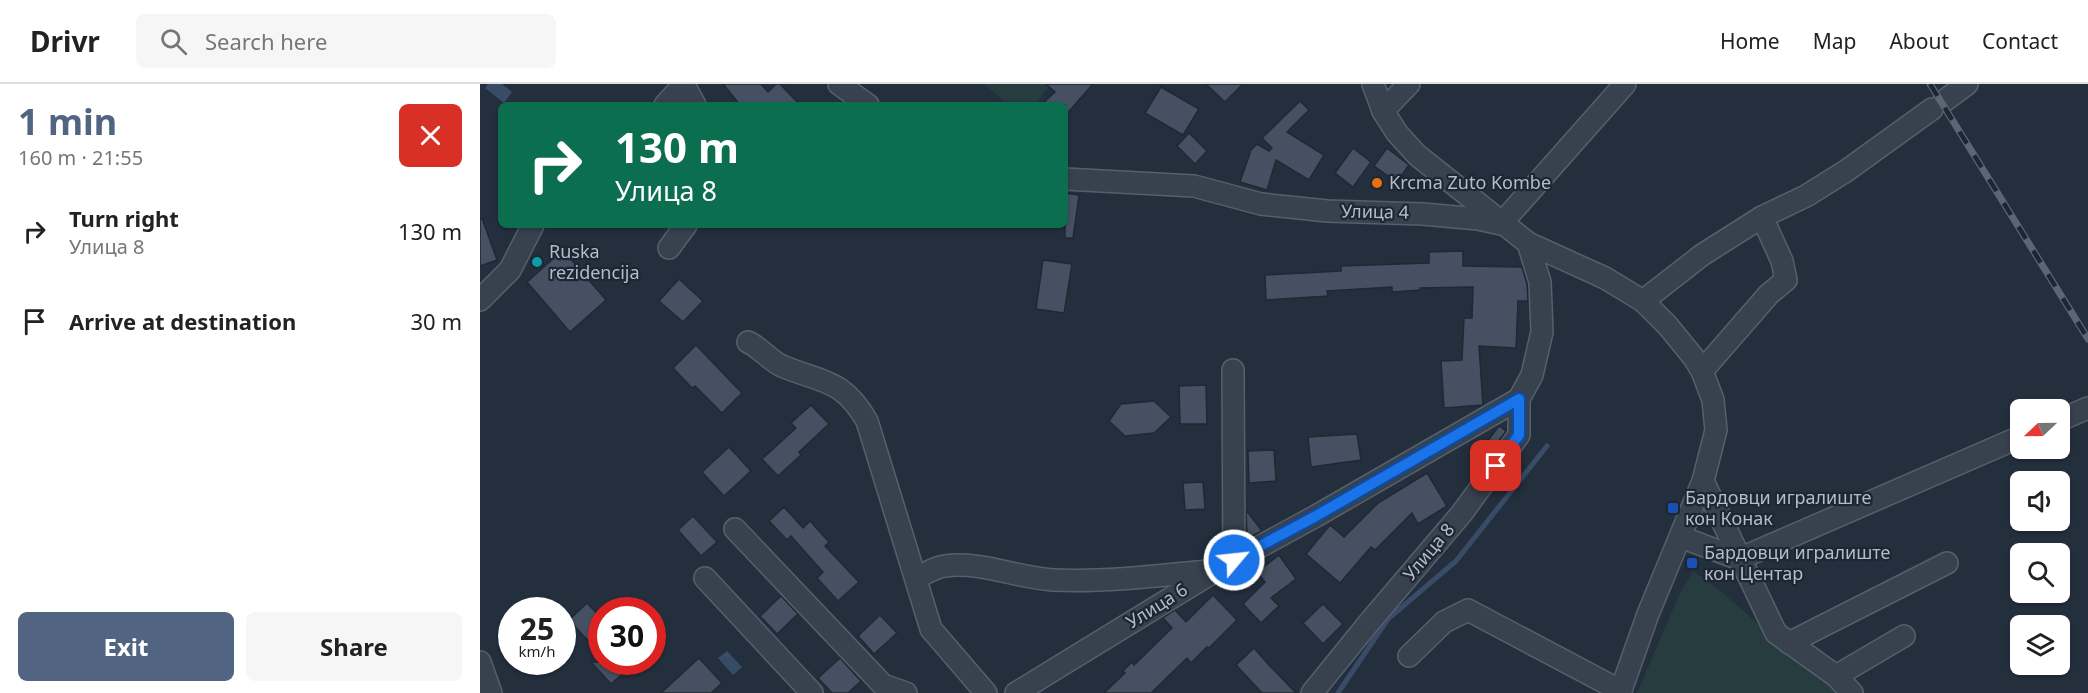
<!DOCTYPE html>
<meta charset="utf-8">
<style>
:root{--surface:#fff;--page:#f6f6f6;--text:#222;--muted:#767676;--line:#e0e0e0;--accent:#516482}
body{margin:0;font-family:"Noto Sans",sans-serif;background:var(--page);color:var(--text);height:100vh;display:flex;flex-direction:column;font-size:22px;white-space:nowrap}
*{box-sizing:border-box;margin:0}
p{font-size:20px;color:var(--muted)}
.icon{flex:none;width:33px;height:33px;fill:none;stroke:currentColor;stroke-width:2;stroke-linecap:round;stroke-linejoin:round}
.map{position:relative;flex:1;overflow:hidden}
.side{display:flex;flex-direction:column;background:var(--surface);width:480px}
.side>*{flex:none}
.banner{position:absolute;left:18px;top:18px;width:570px;height:126px;border-radius:9px;box-shadow:0 2px 4px #0004;background:#0b6e4f;color:#fff;overflow:hidden}
.needle{width:39px;rotate:248deg}
.buttons{position:absolute;left:1530px;top:315px;display:grid;gap:12px}
.buttons a{display:grid;place-items:center;width:60px;height:60px;border-radius:9px;background:var(--surface);box-shadow:0 2px 4px #0004;font-size:30px}
.speed{position:absolute;left:18px;top:513px;display:flex;gap:12px;font-size:30px;font-weight:700;text-align:center}
.speed>*{display:grid;place-content:center;width:78px;height:78px;border-radius:50%;background:var(--surface);box-shadow:0 2px 4px #0004;line-height:1}
.speed small{font-size:15px;font-weight:400}
.speed .limit{border:9px solid #d22;background:#fff;color:#111}
.pin{position:absolute;display:grid;place-items:center;width:51px;height:51px;color:#fff;margin:-26px;border-radius:12px;box-shadow:0 3px 9px #0006}
.me{position:absolute;width:66px;margin:-33px;rotate:62deg;stroke-linejoin:round;filter:drop-shadow(0 0 4px #0008)}
.turn{display:flex;align-items:center;gap:21px;height:126px;padding:0 18px;font-size:27px}
.turn .icon{width:78px;height:78px;stroke-width:2.5}
.turn b{display:block;font-size:42px;line-height:51px}
.round{display:grid;place-items:center;flex:none;width:63px;height:63px;border-radius:9px;background:var(--page)}
.overview{display:flex;align-items:center;justify-content:space-between;height:102px;padding:0 18px}
h1{font-size:36px;font-weight:700;line-height:45px;color:var(--accent)}
.cta{display:flex;gap:12px;margin-top:auto;padding:12px 18px}
.cta a{flex:1;height:69px;border-radius:9px;background:var(--accent);color:#fff;font-size:24px;font-weight:700;line-height:69px;text-align:center}
.cta a+a{background:var(--page);color:var(--text)}
ul{padding:0;list-style:none}
li{display:flex;align-items:center;gap:18px;height:90px;padding:0 18px}
li div{flex:1}
li b{display:block;font-size:22px}
li em{font-style:normal}
header{display:flex;align-items:center;gap:36px;box-sizing:border-box;height:84px;padding:0 30px;background:var(--surface);border-bottom:2px solid var(--line)}
header strong{font-size:28px}
nav{display:flex;gap:33px;margin-inline-start:auto;font-size:21px}
.search{width:420px;height:54px;background:var(--page);display:flex;align-items:center;gap:15px;box-sizing:border-box;padding:0 21px;border-radius:9px;color:var(--muted);font-size:22px}
main{display:flex;flex:1;min-height:0}
.map>svg:first-child{display:block}
.green{fill:#263c3f}
.water{fill:#394c67}
.lines{fill:none;stroke-linecap:round;stroke-linejoin:round}
.stream{stroke:#394c67;stroke-width:5}
.building{fill:#455162;stroke:#1f2835;stroke-width:1.5}
.minor-casing{stroke:#565f6c;stroke-width:24}
.minor{stroke:#38414e;stroke-width:21}
.rail-casing{stroke:#5a6575;stroke-width:7}
.rail{stroke:#1d2633;stroke-width:4.5;stroke-dasharray:14;stroke-linecap:butt}
.route-casing{stroke:#114b97;stroke-width:15}
.route{stroke:#1a73e8;stroke-width:10}
.food-dot{fill:#e8710a;stroke:#1d2633;stroke-width:2}
.culture-dot{fill:#0f9aa8;stroke:#1d2633;stroke-width:2}
.transit-dot{fill:#1a4fb4;stroke:#1d2633;stroke-width:2}
.labels{text-anchor:middle;stroke-width:4.5;stroke-linejoin:round;paint-order:stroke}
.poi-label{font-size:18px;fill:#b4bcc9;stroke:#1d2633;text-anchor:start}
.street-label{font-size:18px;fill:#b4bcc9;stroke:#1d2633}
</style>
<header>
<strong>Drivr</strong>
<div class="search"><svg class="icon" aria-label="search" viewBox="0 0 24 24"><circle cx="10" cy="10" r="6"/><path d="M15 15l6 6"/></svg>Search here</div>
<nav><a>Home</a><a>Map</a><a>About</a><a>Contact</a></nav>
</header>
<main>
<section class="side">
<div class="overview"><div><h1>1 min</h1><p>160 m · 21:55</p></div><a class="round" style="background:#d93025;color:#fff"><svg class="icon" aria-label="close" viewBox="0 0 24 24"><path d="M6 6l12 12M18 6L6 18"/></svg></a></div>
<ul>
<li><svg class="icon" aria-label="right" viewBox="0 0 24 24"><path d="M7 20v-9h11M14 6l5 5-5 5"/></svg><div><b>Turn right</b><p>Улица 8</p></div><em>130 m</em></li>
<li><svg class="icon" aria-label="arrive" viewBox="0 0 24 24"><path d="M6 21V4h12l-3 4 3 4H6"/></svg><div><b>Arrive at destination</b></div><em>30 m</em></li>
</ul>
<div class="cta"><a>Exit</a><a>Share</a></div>
</section>
<div class="map">
<svg width="1608" height="609" viewBox="0 0 1608 609">
<rect width="100%" height="100%" fill="#242f3e"/>
<g class="green">
<path d="M504 0H571L555 21H528Z"/>
<path d="M1213 487 1243 509 1357 609H1157L1199 511Z"/>
</g>
<g class="water">
<path d="M8 0H22L32 8 24 19 5 4Z"/>
<path d="M247 567 262 583 253 591 238 574Z"/>
</g>
<g class="lines">
<path class="stream" d="M858 609 908 535 976 477 1067 362"/>
</g>
<g class="building">
<path d="M243 0H281L288 8 296 0H300L320 21H260Z"/>
<path d="M566 0H613L585 32V21H561L575 8Z"/>
<path d="M726 0H763L745 18Z"/>
<path d="M681 3 719 25 703 51 665 29Z"/>
<path d="M820 17 829 26 807 48 844 71 829 96 796 76 787 106 760 98 771 66 777 60 789 67 792 64 782 54Z"/>
<path d="M709 49 727 67 715 80 697 62Z"/>
<path d="M873 64 891 78 873 103 855 89Z"/>
<path d="M907 64 929 81 917 98 894 82Z"/>
<path d="M585 109 599 111 593 154H585Z"/>
<path d="M2 134 17 176 0 182V135Z"/>
<path d="M83 166 126 216 90 248 47 198Z"/>
<path d="M983 167V182L1042 183 1047 200 1048 217H1038L1036 264 999 262 1003 321 964 324 961 277 982 276 984 234H992L993 203 940 204V206L912 208V203L847 207 848 212 786 216 785 191 861 187V182L949 179V168Z"/>
<path d="M563 176 592 180 584 229 556 225Z"/>
<path d="M199 195 223 217 203 238 179 217Z"/>
<path d="M216 261 262 309 242 329 215 302 212 304 193 284Z"/>
<path d="M726 301 727 340H700L699 302Z"/>
<path d="M674 317 691 333 674 349 645 352 629 337 641 320Z"/>
<path d="M331 321 349 340 319 368 321 371 298 392 282 375 316 344 311 339Z"/>
<path d="M1019 342 1026 347 999 384 991 379Z"/>
<path d="M877 350 881 376 831 383 828 353Z"/>
<path d="M249 363 271 387 244 412 222 388Z"/>
<path d="M794 366 796 397 769 399 768 367Z"/>
<path d="M947 389 967 422 938 440 932 429 895 466 891 463 860 499 826 470 850 441 864 453 898 419Z"/>
<path d="M723 398 725 425 705 426 703 399Z"/>
<path d="M304 423 323 444 330 437 349 458 345 462 379 498 358 517 337 494 343 488 311 452 307 456 289 437Z"/>
<path d="M766 426 782 447 772 452 767 453Z"/>
<path d="M213 432 237 458 221 472 198 446Z"/>
<path d="M799 471 816 495 791 514 799 522 781 539 763 520 785 498 777 488Z"/>
<path d="M733 511 757 536 729 564 727 563 711 579 707 574 671 609H624L645 589 643 587 652 578 654 581 692 544 683 534 695 526 706 538Z"/>
<path d="M301 512 318 530 297 550 280 532Z"/>
<path d="M107 519 122 535V572L89 536Z"/>
<path d="M843 520 863 540 843 560 823 539Z"/>
<path d="M400 531 417 549 394 570 378 552Z"/>
<path d="M774 564 789 581 816 609H782L756 581Z"/>
<path d="M219 574 242 599 231 609H181Z"/>
<path d="M360 574 381 597 368 609H352L338 594Z"/>
<path d="M111 578H156L131 600Z"/>
</g>
<g class="lines">
<g class="minor-casing">
<g id="minor">
<path d="M359 0 388 21"/>
<path d="M204 1 215 21"/>
<path d="M1464 17 1487 0"/>
<path d="M185 21 204 0"/>
<path d="M903 27 929 0"/>
<path d="M585 95 714 102 781 120 847 127 943 130 998 135 1021 140 1145 0"/>
<path d="M1048 159 1125 194 1163 217 1188 242 1214 274 1222 287 1233 316 1236 346 1223 397 1168 530 1140 609"/>
<path d="M189 164 206 141"/>
<path d="M0 216 30 186 53 141"/>
<path d="M1163 217 1222 171 1282 133 1326 112 1366 87 1452 25"/>
<path d="M268 258C281 264 289 276 302 282 342 299 362 294 387 337L451 545 506 609"/>
<path d="M753 286 754 476"/>
<path d="M1222 287 1289 210 1306 196 1302 177 1282 133"/>
<path d="M1580 336 1608 324"/>
<path d="M1223 397 1296 549 1356 592 1372 609"/>
<path d="M255 445 403 601 426 609"/>
<path d="M1201 453 1259 475 1540 353"/>
<path d="M225 494 332 609"/>
<path d="M436 494C445 490 455 483 465 482 502 477 537 494 573 496 625 498 677 492 728 487"/>
<path d="M1309 559 1467 479"/>
<path d="M929 572 964 538 988 526 1141 607"/>
<path d="M0 578 11 609"/>
<path d="M1356 592 1424 552"/>
<path d="M536 609 735 487 836 432 1039 315"/>
<path d="M832 609 887 541 982 429 1039 351V315L1052 291 1062 248 1060 198 1048 159 937 71 917 49 903 27 893 0"/>
</g>
</g>
<use href="#minor" class="minor"/>
<g class="rail-casing">
<path id="rail" d="M1450 0 1608 255"/>
</g>
<use href="#rail" class="rail"/>
</g>
<g class="lines">
<g class="route-casing">
<path id="route" d="M754 476 836 432 1039 315V351L1016 382"/>
</g>
<use href="#route" class="route"/>
</g>
<circle class="food-dot" cx="897" cy="99" r="6"/>
<circle class="culture-dot" cx="57" cy="178" r="6"/>
<g class="transit-dot">
<rect x="1187" y="418" width="12" height="12" rx="3"/>
<rect x="1206" y="473" width="12" height="12" rx="3"/>
</g>
<g class="labels">
<g class="poi-label">
<text x="909" y="105">Krcma Zuto Kombe</text>
<text x="69" y="174">Ruska<tspan x="69" dy="21">rezidencija</tspan></text>
<text x="1205" y="420">Бардовци игралиште<tspan x="1205" dy="21">кон Конак</tspan></text>
<text x="1224" y="475">Бардовци игралиште<tspan x="1224" dy="21">кон Центар</tspan></text>
</g>
<g class="street-label">
<text transform="translate(895 128) rotate(1)" y="6">Улица 4</text>
<text transform="translate(949 468) rotate(-50)" y="6">Улица 8</text>
<text transform="translate(677 522) rotate(-32)" y="6">Улица 6</text>
</g>
</g>
</svg>
<div class="buttons">
<a><svg class="needle" viewBox="-14 -14 28 28"><path d="M0-13l5 13h-10z" fill="#e53935"/><path d="M0 13l5-13h-10z" fill="#767676"/></svg></a>
<a><svg class="icon" aria-label="sound" viewBox="0 0 24 24"><path d="M4 9h4l5-4v14l-5-4H4zM17 9q2 3 0 6"/></svg></a>
<a><svg class="icon" aria-label="search" viewBox="0 0 24 24"><circle cx="10" cy="10" r="6"/><path d="M15 15l6 6"/></svg></a>
<a><svg class="icon" aria-label="layers" viewBox="0 0 24 24"><path d="M12 4l9 5-9 5-9-5zM3 14l9 5 9-5"/></svg></a>
</div>
<div class="speed"><div>25<small>km/h</small></div><div class="limit">30</div></div>
<div class="pin" style="left:1016px;top:382px;background:#d93025"><svg class="icon" aria-label="arrive" viewBox="0 0 24 24"><path d="M6 21V4h12l-3 4 3 4H6"/></svg></div>
<svg class="me" style="left:754px;top:476px" viewBox="-20 -20 40 40"><circle r="17" fill="#1a73e8" stroke="#fff" stroke-width="3"/><path d="M0-11L8 9 0 5-8 9z" fill="#fff"/></svg>
<div class="banner">
<div class="turn"><svg class="icon" aria-label="right" viewBox="0 0 24 24"><path d="M7 20v-9h11M14 6l5 5-5 5"/></svg><div><b>130 m</b>Улица 8</div></div>
</div>
</div>
</main>
